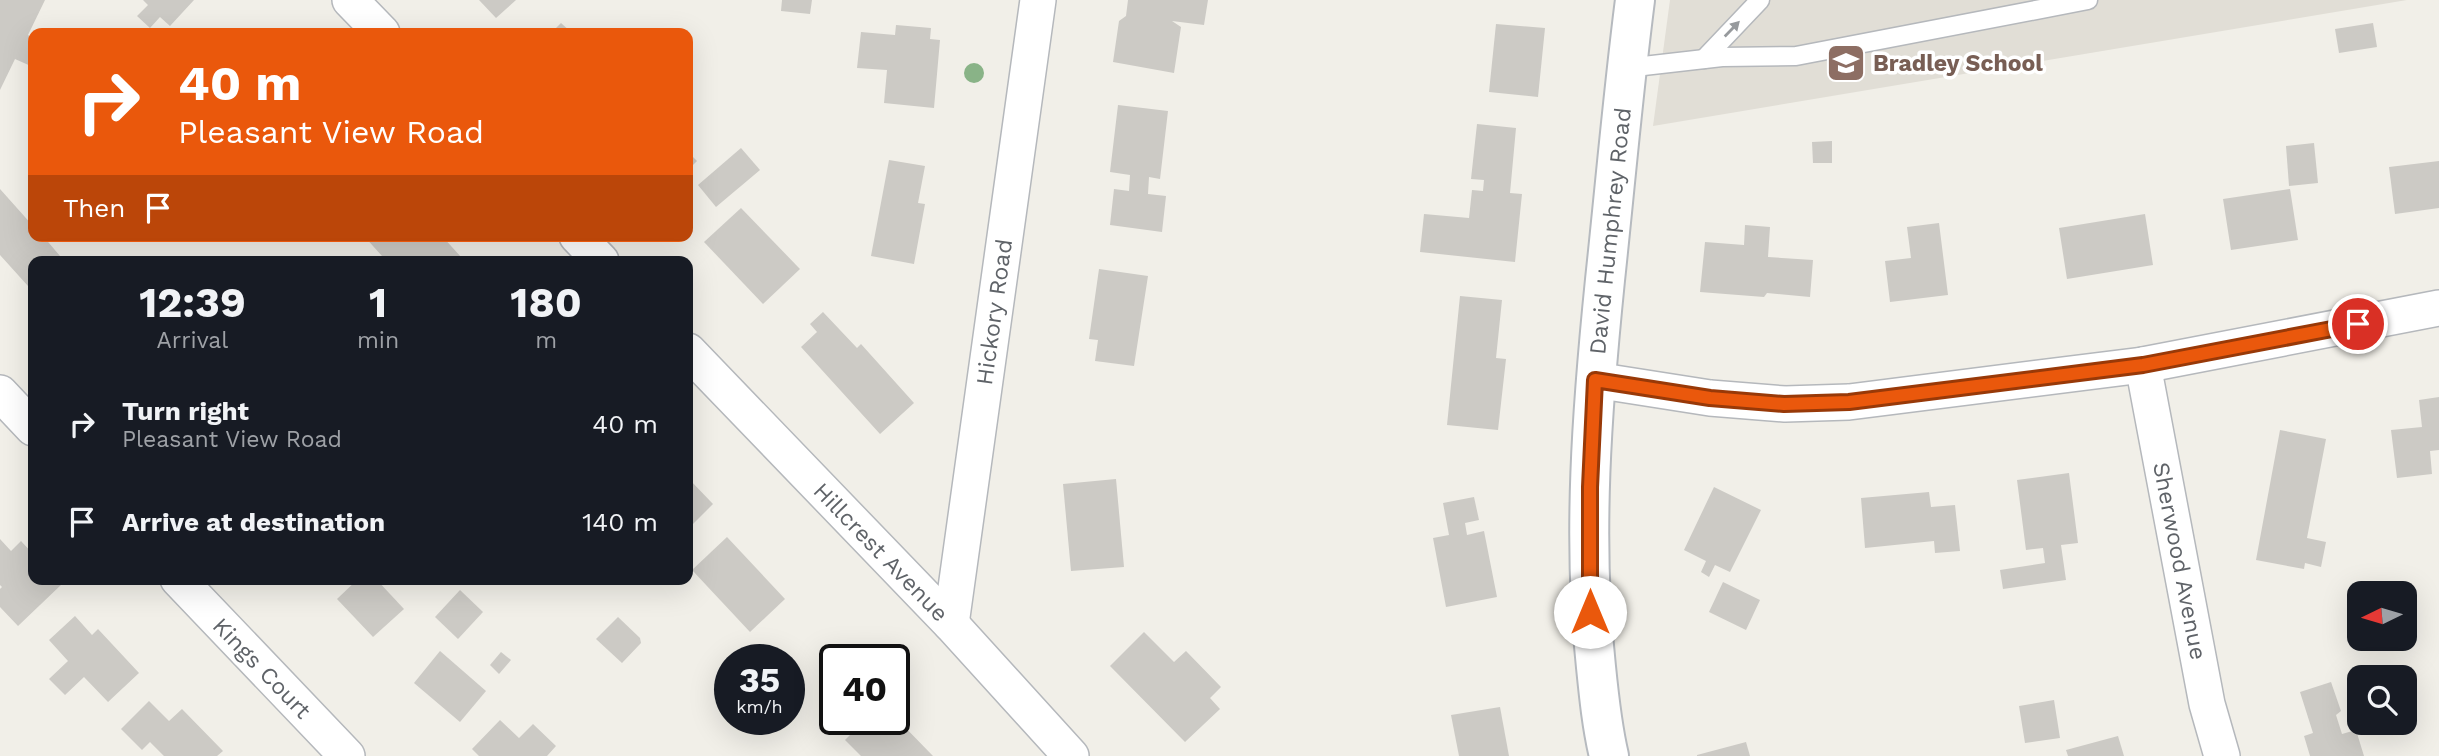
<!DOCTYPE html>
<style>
:root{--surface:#171b24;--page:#20242c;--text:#f1f3f6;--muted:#9ea1a6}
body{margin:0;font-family:"Work Sans",sans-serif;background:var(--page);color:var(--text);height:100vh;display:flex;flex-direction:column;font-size:26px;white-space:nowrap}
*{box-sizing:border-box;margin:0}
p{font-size:23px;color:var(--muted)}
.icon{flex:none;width:38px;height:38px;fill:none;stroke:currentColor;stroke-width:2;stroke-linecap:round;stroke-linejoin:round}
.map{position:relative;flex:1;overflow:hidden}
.drawer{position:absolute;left:28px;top:256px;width:665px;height:329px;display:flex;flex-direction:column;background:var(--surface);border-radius:14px;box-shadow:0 7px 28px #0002}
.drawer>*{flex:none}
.banner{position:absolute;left:28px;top:28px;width:665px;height:214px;border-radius:14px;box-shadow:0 7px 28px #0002;background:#ea580c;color:#fff;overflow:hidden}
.needle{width:46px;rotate:265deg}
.controls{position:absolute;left:2347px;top:581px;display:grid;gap:14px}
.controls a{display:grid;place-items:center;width:70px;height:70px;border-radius:14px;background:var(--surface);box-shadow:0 7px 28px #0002;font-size:35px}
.speed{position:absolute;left:714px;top:644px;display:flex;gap:14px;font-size:35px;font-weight:700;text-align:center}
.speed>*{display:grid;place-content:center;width:91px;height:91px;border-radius:50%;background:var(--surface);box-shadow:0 7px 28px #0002;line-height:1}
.speed small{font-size:18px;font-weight:400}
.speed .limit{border:4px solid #111;border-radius:10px;background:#fff;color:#111}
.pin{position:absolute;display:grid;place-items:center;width:60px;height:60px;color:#fff;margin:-30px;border:4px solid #fff;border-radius:50%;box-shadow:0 2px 7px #0007}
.me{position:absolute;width:77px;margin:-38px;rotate:0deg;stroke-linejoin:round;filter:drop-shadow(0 0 5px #0008)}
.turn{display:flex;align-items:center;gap:24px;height:147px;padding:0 35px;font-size:32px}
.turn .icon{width:91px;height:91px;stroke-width:2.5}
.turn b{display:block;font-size:49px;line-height:60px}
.then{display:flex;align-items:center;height:66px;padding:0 35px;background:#0003;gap:14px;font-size:26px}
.eta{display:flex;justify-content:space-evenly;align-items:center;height:119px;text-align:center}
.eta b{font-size:42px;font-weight:700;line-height:49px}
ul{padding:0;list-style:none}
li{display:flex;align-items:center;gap:21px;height:98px;padding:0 35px}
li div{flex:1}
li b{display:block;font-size:26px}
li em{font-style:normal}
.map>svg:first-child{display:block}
.education{fill:#e1ded6}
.building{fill:#cccac5}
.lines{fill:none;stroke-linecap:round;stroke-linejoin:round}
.lane-casing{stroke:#b5b8bc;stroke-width:21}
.street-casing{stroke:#b5b8bc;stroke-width:38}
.secondary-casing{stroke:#b6babf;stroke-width:42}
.lane{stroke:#fff;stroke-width:18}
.street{stroke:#fff;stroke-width:35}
.secondary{stroke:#fff;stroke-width:38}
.tree{fill:#89b387}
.oneway{fill:#979a9d}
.route-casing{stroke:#983908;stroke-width:18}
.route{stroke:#ea580c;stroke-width:12}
.labels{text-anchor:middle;stroke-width:7;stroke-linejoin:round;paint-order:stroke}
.education-label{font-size:23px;font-weight:bold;fill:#785e54;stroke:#fff;text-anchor:start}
.street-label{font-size:23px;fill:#5f6368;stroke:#fff}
</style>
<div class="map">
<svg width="2439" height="756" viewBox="0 0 2439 756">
<rect width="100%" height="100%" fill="#f1efe8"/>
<path class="education" d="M1670 0H2407L1653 126Z"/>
<g class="building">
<path d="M0 0H45L28 35 33 38V67L15 59 0 90Z"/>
<path d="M143 0H194L170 26 160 17 150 28 137 16 148 5Z"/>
<path d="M479 0H516L496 18Z"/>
<path d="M782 0H812L810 14 781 11Z"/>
<path d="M1128 0H1208L1204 25 1172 21 1181 27 1174 73 1113 62 1119 21 1126 16Z"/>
<path d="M561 23 572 33H551Z"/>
<path d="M2373 23 2377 47 2339 53 2335 29Z"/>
<path d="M1496 24 1545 28 1538 97 1489 92Z"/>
<path d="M896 25 931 28 930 39 940 40 934 108 884 103 887 70 857 68 861 32 895 35Z"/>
<path d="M1118 105 1168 111 1160 179 1149 177 1148 194 1166 196 1162 232 1110 225 1114 189 1129 191 1130 175 1110 172Z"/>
<path d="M1477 124 1516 128 1510 193 1522 194 1515 262 1420 252 1424 214 1469 218 1472 190 1483 191 1484 180 1471 179Z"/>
<path d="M1832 141V163H1813L1812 142Z"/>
<path d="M2314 143 2318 183 2289 186 2286 146Z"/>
<path d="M741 148 760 170 716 207 698 185Z"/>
<path d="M688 152 697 161 688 170Z"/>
<path d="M889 160 925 166 918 203 925 204 914 264 871 256Z"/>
<path d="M2439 161V208L2395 214 2389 167Z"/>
<path d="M0 189 33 226V236H43L60 256 55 261H33V280L28 286 0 255Z"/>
<path d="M2290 189 2298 240 2231 250 2223 199Z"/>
<path d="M741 208 800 269 763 304 704 242Z"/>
<path d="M2145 214 2153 265 2067 279 2059 228Z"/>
<path d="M1939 223 1948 295 1890 302 1885 261 1911 258 1907 227Z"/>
<path d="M1745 225 1770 227 1768 257 1813 260 1810 297 1767 293 1764 297 1700 292 1705 242 1744 245Z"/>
<path d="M364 236H442L461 257 457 261H377L382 256Z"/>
<path d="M1099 269 1148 276 1134 366 1095 361 1098 340 1089 339Z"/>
<path d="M1460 296 1502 300 1496 358 1506 359 1498 430 1447 425Z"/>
<path d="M823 312 857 348 861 344 914 403 880 434 801 347 817 332 810 324Z"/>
<path d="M2439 397V450L2430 451 2432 474 2397 478 2391 430 2422 427 2419 400Z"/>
<path d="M2280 430 2326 439 2307 538 2326 542 2321 567 2305 563 2304 569 2256 560Z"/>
<path d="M2069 473 2078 543 2061 545 2066 580 2003 589 2000 570 2045 563 2043 548 2026 550 2017 480Z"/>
<path d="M688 478 713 504 688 529Z"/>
<path d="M1116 479 1124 567 1071 571 1063 484Z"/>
<path d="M1714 487 1761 510 1730 572 1715 565 1709 577 1701 572 1706 561 1684 550Z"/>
<path d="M1929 492 1931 507 1955 505 1960 551 1935 553 1934 541 1865 548 1861 498Z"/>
<path d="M1474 497 1479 520 1465 523 1467 535 1484 531 1497 597 1446 607 1433 538 1449 535 1443 503Z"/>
<path d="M727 537 785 599 750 632 692 570Z"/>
<path d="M0 539 11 551 21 541 33 554V579H57L62 584 18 626 0 607V589L2 587 0 585Z"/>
<path d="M358 579H376L404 609 373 637 337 599Z"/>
<path d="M1723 582 1760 600 1746 630 1709 612Z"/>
<path d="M460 590 483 612 458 639 435 617Z"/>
<path d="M75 616 92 635 98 629 139 673 108 702 84 677 65 695 49 679 68 661 49 640Z"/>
<path d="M618 617 640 638 641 643 622 663 596 639Z"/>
<path d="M1144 632 1174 662 1186 651 1221 687 1210 698 1220 709 1185 742 1110 666Z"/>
<path d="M440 651 486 691 460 722 414 683Z"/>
<path d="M501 652 511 660 499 674 490 665Z"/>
<path d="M2331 682 2341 711 2336 715 2342 734 2356 730 2364 756H2310L2304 736 2313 733 2300 692Z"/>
<path d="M2054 700 2060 738 2025 743 2019 706Z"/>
<path d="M149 701 169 721 182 709 223 751 217 756H164L150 742 142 750 121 729Z"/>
<path d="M1500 707 1509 756H1459L1451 715Z"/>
<path d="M894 716 933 756H861L845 740 866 719H894Z"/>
<path d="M500 720 519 738 533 724 556 746 547 756H479L472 749Z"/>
<path d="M2118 736 2124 756H2068L2066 750Z"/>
<path d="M1746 742 1750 756H1697V755Z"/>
</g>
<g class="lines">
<g class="lane-casing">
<g id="lane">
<path d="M1704 59 1760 0"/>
<path d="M1626 68 1722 57 1796 56 2088 0"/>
</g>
</g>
<g class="street-casing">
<g id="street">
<path d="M350 0 382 33"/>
<path d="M577 236 601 261"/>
<path d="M688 351 951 624 1071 756"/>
<path d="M2143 365 2207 704 2222 756"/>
<path d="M1595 380 1710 398 1785 404 1849 402 2143 365 2439 308"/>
<path d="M0 393 33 428"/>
<path d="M178 579 347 756"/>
<path d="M951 624 1038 0"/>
</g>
</g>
<g class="secondary-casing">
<path id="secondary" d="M1609 756C1602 727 1599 697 1596 667 1582 538 1592 408 1605 280 1615 187 1623 93 1635 0"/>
</g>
<use href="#lane" class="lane"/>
<use href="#street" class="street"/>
<use href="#secondary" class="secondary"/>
</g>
<circle class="tree" cx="974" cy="73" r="10"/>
<defs><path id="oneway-solid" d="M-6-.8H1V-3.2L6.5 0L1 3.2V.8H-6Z" transform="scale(1.75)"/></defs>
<use class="oneway" href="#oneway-solid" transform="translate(1732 29) rotate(-46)"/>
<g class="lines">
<g class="route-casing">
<path id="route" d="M1590 612V487L1595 380 1710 398 1784 404 1849 402 2143 365 2358 324"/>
</g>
<use href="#route" class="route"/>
</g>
<defs>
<g id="school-square" transform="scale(2.0125)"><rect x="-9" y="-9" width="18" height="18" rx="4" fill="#8d6e63" stroke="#fff"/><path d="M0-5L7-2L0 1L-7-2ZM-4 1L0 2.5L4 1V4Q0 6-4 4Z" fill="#fff"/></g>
</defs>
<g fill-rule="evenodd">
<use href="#school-square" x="1846" y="63"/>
</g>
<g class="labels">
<g class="education-label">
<text x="1873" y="71">Bradley School</text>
</g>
<g class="street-label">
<text transform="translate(1610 231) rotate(-84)" y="8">David Humphrey Road</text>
<text transform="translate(994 312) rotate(-82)" y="8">Hickory Road</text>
<text transform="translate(881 552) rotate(46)" y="8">Hillcrest Avenue</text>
<text transform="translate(2180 561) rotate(79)" y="8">Sherwood Avenue</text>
<text transform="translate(262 668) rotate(46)" y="8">Kings Court</text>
</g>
</g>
</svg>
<div class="controls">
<a><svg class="needle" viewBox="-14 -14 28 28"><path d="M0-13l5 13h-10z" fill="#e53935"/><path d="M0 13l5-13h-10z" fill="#9ea1a6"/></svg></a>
<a><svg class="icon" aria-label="search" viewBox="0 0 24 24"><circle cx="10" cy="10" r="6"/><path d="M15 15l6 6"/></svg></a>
</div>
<div class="speed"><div>35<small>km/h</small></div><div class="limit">40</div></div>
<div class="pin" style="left:2358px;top:324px;background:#d93025"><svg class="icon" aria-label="arrive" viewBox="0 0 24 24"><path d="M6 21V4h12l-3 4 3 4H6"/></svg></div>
<svg class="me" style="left:1590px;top:612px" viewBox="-20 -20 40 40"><circle r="19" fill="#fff"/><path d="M0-13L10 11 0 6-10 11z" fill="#ea580c"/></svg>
<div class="banner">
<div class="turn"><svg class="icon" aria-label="right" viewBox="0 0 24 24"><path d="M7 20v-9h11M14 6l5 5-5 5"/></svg><div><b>40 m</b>Pleasant View Road</div></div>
<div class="then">Then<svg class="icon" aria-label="arrive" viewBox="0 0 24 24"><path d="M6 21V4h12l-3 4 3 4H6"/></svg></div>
</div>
<section class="drawer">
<div class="eta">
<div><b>12:39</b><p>Arrival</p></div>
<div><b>1</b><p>min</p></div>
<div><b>180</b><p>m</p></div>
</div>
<ul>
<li><svg class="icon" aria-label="right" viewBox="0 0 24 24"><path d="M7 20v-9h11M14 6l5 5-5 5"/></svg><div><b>Turn right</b><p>Pleasant View Road</p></div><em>40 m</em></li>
<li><svg class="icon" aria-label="arrive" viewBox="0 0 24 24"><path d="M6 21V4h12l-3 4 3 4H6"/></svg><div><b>Arrive at destination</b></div><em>140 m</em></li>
</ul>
</section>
</div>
